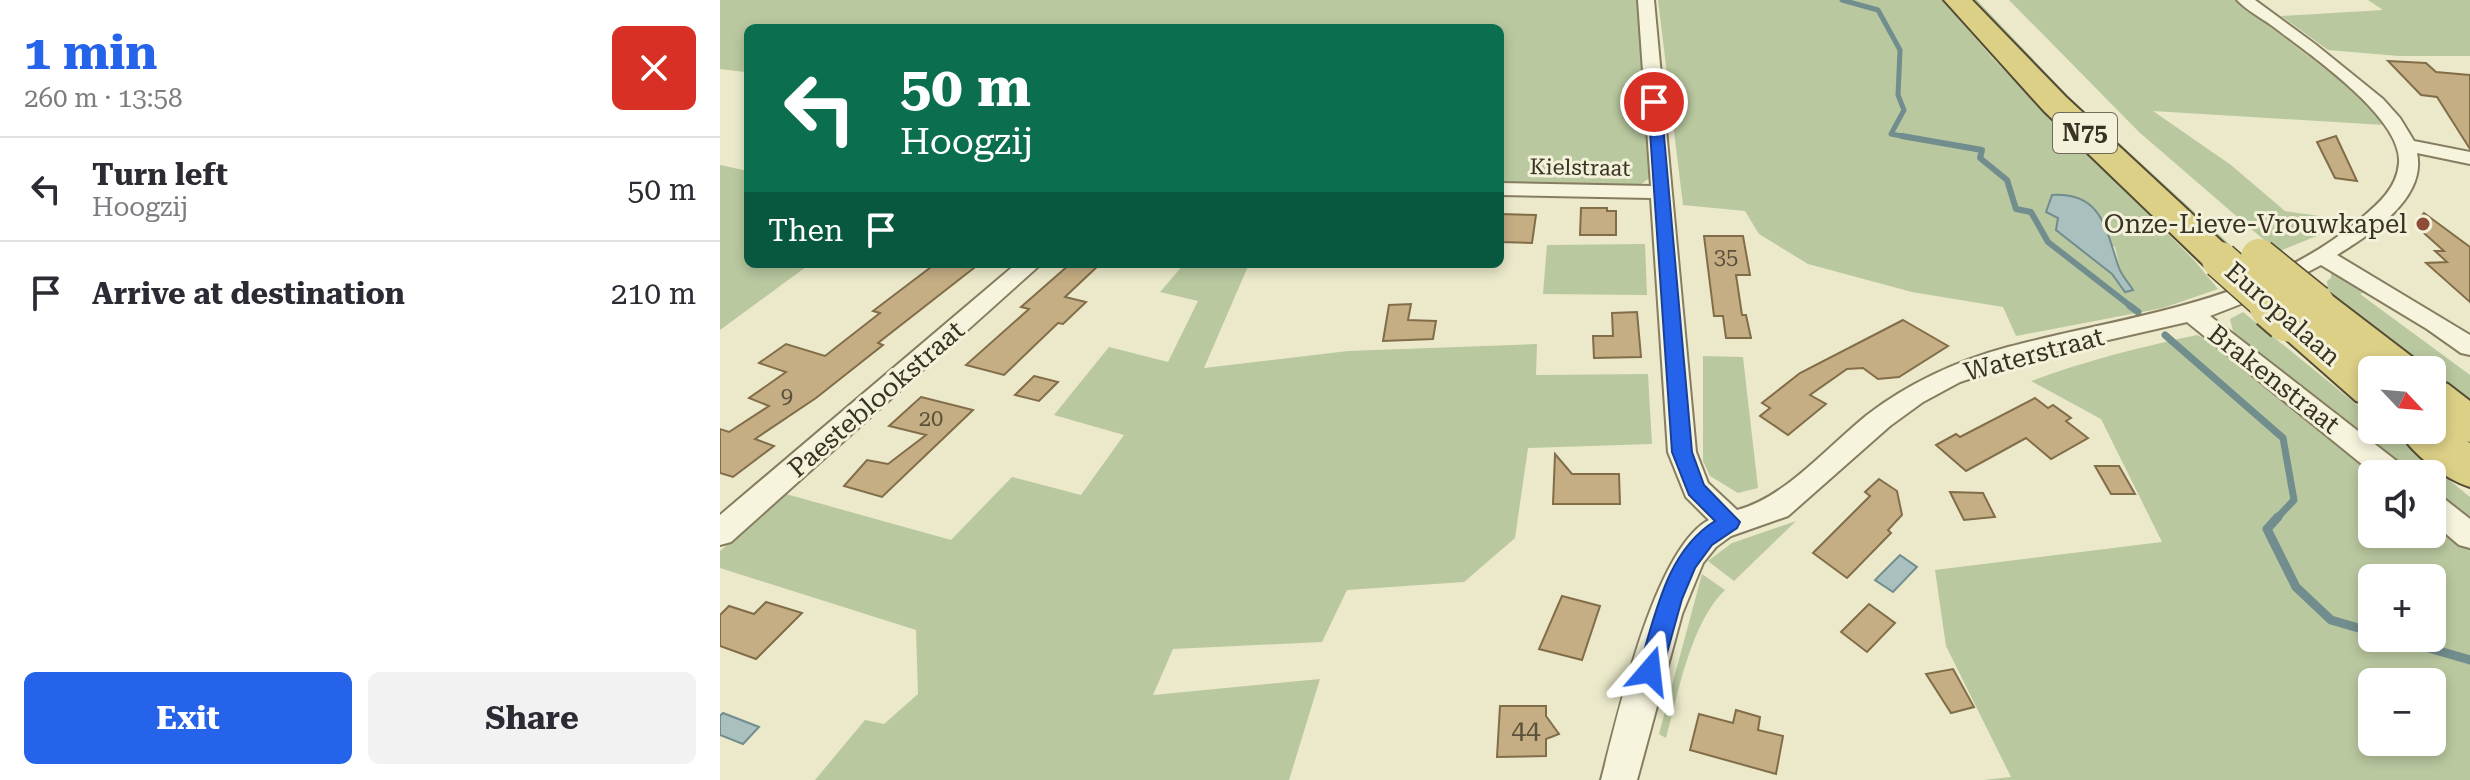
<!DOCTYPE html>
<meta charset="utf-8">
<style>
:root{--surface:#fff;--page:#f2f2f3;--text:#2b2b33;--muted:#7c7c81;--line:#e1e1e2;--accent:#2563eb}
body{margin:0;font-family:"Roboto Serif",serif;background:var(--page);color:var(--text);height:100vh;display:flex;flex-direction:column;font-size:30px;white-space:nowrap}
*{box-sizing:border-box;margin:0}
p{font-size:26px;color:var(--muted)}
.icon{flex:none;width:44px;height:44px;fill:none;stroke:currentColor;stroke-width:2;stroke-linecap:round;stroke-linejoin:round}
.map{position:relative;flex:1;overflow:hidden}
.side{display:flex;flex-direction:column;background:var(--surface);width:720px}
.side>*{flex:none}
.guide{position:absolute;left:24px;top:24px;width:760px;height:244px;border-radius:12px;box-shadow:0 4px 12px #0003;background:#0b6e4f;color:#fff;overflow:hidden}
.needle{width:52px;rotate:116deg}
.controls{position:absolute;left:1638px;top:356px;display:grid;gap:16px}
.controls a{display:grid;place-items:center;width:88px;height:88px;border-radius:12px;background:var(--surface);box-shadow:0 4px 12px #0003;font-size:40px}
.pin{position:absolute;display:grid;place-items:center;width:68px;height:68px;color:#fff;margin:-34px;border:4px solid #fff;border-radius:50%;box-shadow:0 2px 8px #0007}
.me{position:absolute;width:88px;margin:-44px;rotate:17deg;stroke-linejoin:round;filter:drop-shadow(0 0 6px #0008)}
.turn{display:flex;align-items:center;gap:28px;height:168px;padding:0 24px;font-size:36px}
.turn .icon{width:104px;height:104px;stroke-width:2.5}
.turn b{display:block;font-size:56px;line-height:68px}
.then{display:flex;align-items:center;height:76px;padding:0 24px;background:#0003;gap:16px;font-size:30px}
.round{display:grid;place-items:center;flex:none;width:84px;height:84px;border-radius:12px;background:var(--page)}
.headline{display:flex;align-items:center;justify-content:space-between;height:136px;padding:0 24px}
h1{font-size:48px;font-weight:700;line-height:60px;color:var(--accent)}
.action{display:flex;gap:16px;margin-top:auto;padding:16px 24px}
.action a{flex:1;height:92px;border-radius:12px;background:var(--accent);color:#fff;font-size:32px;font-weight:700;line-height:92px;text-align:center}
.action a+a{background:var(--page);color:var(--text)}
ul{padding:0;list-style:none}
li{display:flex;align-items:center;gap:24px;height:104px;padding:0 24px;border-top:2px solid var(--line)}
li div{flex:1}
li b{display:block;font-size:30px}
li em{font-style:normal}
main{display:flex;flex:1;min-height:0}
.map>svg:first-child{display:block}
.green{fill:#b9c89f;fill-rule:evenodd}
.water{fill:#aac0be;stroke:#718d8d;stroke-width:2}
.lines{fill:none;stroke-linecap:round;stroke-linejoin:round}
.stream-far3{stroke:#718d8d;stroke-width:5}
.stream-far2{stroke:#718d8d;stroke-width:6}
.stream-far1{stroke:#718d8d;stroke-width:7}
.stream{stroke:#718d8d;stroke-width:9}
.building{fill:#c5ae84;stroke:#826d49;stroke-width:2}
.minor-casing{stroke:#867d60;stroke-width:4}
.trunk-casing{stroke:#544b34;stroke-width:4}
.minor{fill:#f6f4dd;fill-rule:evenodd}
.trunk{fill:#dccf86;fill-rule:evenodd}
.trunk-bridge-far1-casing{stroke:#544b34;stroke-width:39;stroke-linecap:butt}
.trunk-bridge-casing{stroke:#544b34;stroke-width:49;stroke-linecap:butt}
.trunk-bridge-far1{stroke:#dccf86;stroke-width:36}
.trunk-bridge{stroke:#dccf86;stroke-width:45}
.route{fill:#2563eb;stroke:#184099;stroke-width:2}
.poi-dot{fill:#8e4b37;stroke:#f3f1d9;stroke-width:3}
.labels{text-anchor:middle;stroke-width:6;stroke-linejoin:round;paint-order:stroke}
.far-street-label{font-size:22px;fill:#383222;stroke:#f3f1d9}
.number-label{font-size:22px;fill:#5b513a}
.shield{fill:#f3f1d9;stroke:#706b59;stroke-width:2}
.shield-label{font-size:24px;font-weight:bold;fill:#383222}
.poi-label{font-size:26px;fill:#383222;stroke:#f3f1d9;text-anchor:end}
.street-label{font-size:26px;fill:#383222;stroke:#f3f1d9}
.near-number-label{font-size:26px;fill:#5b513a}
</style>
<main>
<section class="side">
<div class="headline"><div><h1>1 min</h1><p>260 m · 13:58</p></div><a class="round" style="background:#d93025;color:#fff"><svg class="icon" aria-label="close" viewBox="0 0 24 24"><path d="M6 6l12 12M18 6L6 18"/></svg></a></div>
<ul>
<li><svg class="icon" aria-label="left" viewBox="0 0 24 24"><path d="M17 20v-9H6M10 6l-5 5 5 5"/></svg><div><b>Turn left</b><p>Hoogzij</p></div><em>50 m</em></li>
<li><svg class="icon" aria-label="arrive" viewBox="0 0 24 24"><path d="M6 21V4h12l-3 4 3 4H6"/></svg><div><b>Arrive at destination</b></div><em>210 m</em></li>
</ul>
<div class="action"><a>Exit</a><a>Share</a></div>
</section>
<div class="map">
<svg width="1750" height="780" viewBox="0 0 1750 780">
<rect width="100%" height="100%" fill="#ebe9ca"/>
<g class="green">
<path d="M0 0H918L931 177 921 184 819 186 780 184V28H28V72H25L0 69Z"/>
<path d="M938 0H1222L1277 63 1474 260 1498 289 1443 308 1296 336 1283 307 1192 292 1088 264 1039 234 1025 211 963 205ZM1338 218 1395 247 1400 270 1413 290 1405 292 1392 275 1336 230Z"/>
<path d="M1246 0H1257L1350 98 1530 263 1473 222Z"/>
<path d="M1289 0H1514L1522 5 1635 92 1664 125 1433 111 1511 165 1565 211 1599 216 1614 228C1595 238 1577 243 1558 252L1419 132Z"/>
<path d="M1648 0H1750V56H1679L1608 50 1561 16 1663 10Z"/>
<path d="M0 165 28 171V264H90L0 330Z"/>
<path d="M925 244 927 295 823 294 827 245Z"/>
<path d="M464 264H529L484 368 628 351 817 344 816 375 928 374 932 444 808 448 795 538 744 582 627 590 602 642 453 649 433 695 600 679 569 780H95L145 720 164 724 198 694 196 630 0 568V551L66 494 231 540 292 477 361 495 404 435 334 415 389 347 448 362 478 301 440 292Z"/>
<path d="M1611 271 1650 289 1640 294 1750 375V404L1712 376V370C1695 370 1625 306 1608 291L1607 281 1611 278Z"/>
<path d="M1523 312 1652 417V430H1668L1750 497V526L1712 495V474H1686L1514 335 1510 319Z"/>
<path d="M1477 335 1497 344 1658 474H1652V534H1712V517L1750 548V780H1263L1291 777 1226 646 1215 570 1442 542 1381 419 1311 381C1365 361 1420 347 1477 335ZM1652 578H1712V638H1652ZM1652 682H1712V742H1652Z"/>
<path d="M983 356 1023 357 1038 488 1018 493 990 476 983 461Z"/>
<path d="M1076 521 1014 581 988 561 1012 543Z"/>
<path d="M982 574 1005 590C971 622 958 694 946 738L939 734Z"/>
</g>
<g class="water">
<path d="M1332 195C1383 192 1386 231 1399 268 1402 276 1409 283 1413 290L1405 292 1392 274 1336 230 1338 218 1326 212Z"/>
<path d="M1180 555 1197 567 1173 592 1155 580Z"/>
<path d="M3 713 39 727 23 744 0 735V716Z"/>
</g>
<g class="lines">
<path class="stream-far3" d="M1122 0 1158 10 1180 50 1178 95 1184 110 1171 134 1193 138"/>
<path class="stream-far2" d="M1182 136 1262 150 1260 158 1287 180 1296 209 1311 212 1328 242 1413 308"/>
<g class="stream-far1">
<path d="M1410 306 1418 312"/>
<path d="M1445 335 1563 438 1574 500 1556 519"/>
</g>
<g class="stream">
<path d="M1558 517 1547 529 1576 587 1611 620 1652 632"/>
<path d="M1674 638 1750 660"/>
</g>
</g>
<g class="building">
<path d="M1668 61 1706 63 1716 72 1750 75V149L1717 97 1701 95Z"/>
<path d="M1616 136 1637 181 1615 178 1597 142Z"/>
<path d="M861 208H887V211H896V235H860Z"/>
<path d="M1704 213 1750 247V302L1706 263 1727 262 1715 251H1724L1695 225Z"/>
<path d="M780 214 816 215 812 243 780 242Z"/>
<path d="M984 236H1023L1030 275H1016L1022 315H1026L1031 338H1006L1003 316H994Z"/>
<path d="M215 264H259L158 343 163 345 96 398 35 439 54 446 13 477 0 473V429L9 432 49 406 29 398 66 372 39 363 66 344 105 356 160 313 153 311Z"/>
<path d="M350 264H380L345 297 366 302 343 324 338 323 284 375 246 365 309 309 301 307Z"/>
<path d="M691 304 688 320 716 321 713 339 663 341 669 305Z"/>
<path d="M917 312 921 357 874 358 873 336H893L892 313Z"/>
<path d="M1183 320 1228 346 1179 377 1158 379 1143 368 1127 369 1090 395 1106 404 1068 435 1040 416 1050 408 1042 403 1080 373Z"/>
<path d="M314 376 338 382 319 401 295 395Z"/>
<path d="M201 397 253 410 162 497 124 486 147 460 168 464 206 435 169 426Z"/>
<path d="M1315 398 1328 408 1333 405 1351 418 1346 421 1368 438 1331 459 1306 438 1246 471 1216 445 1236 434 1240 437Z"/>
<path d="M835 454 852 474H899L900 504H833Z"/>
<path d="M1375 466H1399L1415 494H1391Z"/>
<path d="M1159 479 1177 491 1182 515 1168 530 1171 533 1127 578 1093 553 1150 496 1145 492Z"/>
<path d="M1230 492 1263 493 1275 517 1244 520Z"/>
<path d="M842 596 880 606 862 660 819 649Z"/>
<path d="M46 602 82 613 36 659 0 646V615L9 606 34 614Z"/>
<path d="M1149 604 1175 623 1147 652 1121 632Z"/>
<path d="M1233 669 1254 707 1231 713 1206 674Z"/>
<path d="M780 706H826V716L839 734 826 739V756L777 757Z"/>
<path d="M1016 710 1040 717 1038 730 1063 736 1056 774 970 750 979 714 1013 723Z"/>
</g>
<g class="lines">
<g class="minor-casing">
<g id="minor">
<path d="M918 0H934L976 452 988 483 1017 510C1066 497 1107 447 1147 415 1190 382 1237 361 1288 347 1409 315 1538 304 1638 221 1657 205 1677 189 1679 163 1683 117 1585 51 1551 25 1540 17 1526 10 1517 0H1535L1595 44 1663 99 1680 118 1694 141 1750 152V164L1697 153C1707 199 1649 235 1617 255L1750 335V355L1741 353 1707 329 1601 265 1544 295 1490 316 1683 466 1687 474H1654L1467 322 1318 356 1240 382 1203 402 1170 426 1068 516 1011 536 996 547 983 563 962 614 917 780H881C897 719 934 549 989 520L966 497 948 452 931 198 780 195V183L931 186Z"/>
<path d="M296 264H321L11 542 0 545V515Z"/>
<path d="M1712 493 1722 497 1750 519V548L1739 545 1712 522Z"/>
</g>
</g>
<g class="trunk-casing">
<g id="trunk">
<path d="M1224 0H1252L1346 97 1513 252 1519 260 1513 268 1500 272 1487 268 1324 111Z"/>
<path d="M1596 290 1610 294 1695 359 1702 370H1652V406L1636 401 1553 328 1547 319 1553 310 1567 306 1580 309 1576 303 1582 294Z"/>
<path d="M1712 379 1728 384 1750 401V442L1747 441 1750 443V487C1724 479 1692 454 1678 430H1712Z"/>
</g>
</g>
<use href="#minor" class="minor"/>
<use href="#trunk" class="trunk"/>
<g class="trunk-bridge-far1-casing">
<g id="trunk-bridge-far1">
<path d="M1539 257 1596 303"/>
<path d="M1500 260 1554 308"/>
</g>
</g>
<g class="trunk-bridge-casing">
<path id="trunk-bridge" d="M1552 306 1567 319"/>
</g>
<use href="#trunk-bridge-far1" class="trunk-bridge-far1"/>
<use href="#trunk-bridge" class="trunk-bridge"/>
</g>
<path class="route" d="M934 98 941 102 972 452 984 485 1020 522 1017 528 992 545 975 568 962 599 942 671 939 679 930 682 922 679 918 671C935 618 945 552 995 521L969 495 952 452 928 102Z"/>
<circle class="poi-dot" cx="1703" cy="224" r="8"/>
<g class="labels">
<g class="far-street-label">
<text transform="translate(860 167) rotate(1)" y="8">Kielstraat</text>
</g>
<g class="number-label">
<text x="1006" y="264">35</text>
<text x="67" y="403">9</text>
<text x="211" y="426">20</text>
</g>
<rect class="shield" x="1333" y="113" width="64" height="40" rx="6"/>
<g class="shield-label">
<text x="1365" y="141">N75</text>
</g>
<g class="poi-label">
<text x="1687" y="233">Onze-Lieve-Vrouwkapel</text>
</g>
<g class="street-label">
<text transform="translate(1563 314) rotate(41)" y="9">Europalaan</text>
<text transform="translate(1314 354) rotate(-15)" y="9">Waterstraat</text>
<text transform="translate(1554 379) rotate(38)" y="9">Brakenstraat</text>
<text transform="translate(156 399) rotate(-41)" y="9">Paesteblookstraat</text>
</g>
<g class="near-number-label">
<text x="806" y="739">44</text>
</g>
</g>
</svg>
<div class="controls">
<a><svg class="needle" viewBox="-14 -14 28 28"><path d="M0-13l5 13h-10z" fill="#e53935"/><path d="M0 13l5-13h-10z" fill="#7c7c81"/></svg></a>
<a><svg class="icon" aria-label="sound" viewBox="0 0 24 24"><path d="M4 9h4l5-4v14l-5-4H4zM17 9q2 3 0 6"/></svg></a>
<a>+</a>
<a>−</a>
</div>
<div class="pin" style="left:934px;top:102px;background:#d93025"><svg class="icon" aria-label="arrive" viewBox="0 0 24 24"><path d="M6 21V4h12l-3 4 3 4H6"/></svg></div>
<svg class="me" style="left:930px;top:671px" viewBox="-20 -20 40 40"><path d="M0-17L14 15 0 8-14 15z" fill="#2563eb" stroke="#fff" stroke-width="4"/></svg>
<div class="guide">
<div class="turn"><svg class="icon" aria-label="left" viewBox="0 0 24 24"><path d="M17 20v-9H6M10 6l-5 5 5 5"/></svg><div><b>50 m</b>Hoogzij</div></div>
<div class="then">Then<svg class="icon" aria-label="arrive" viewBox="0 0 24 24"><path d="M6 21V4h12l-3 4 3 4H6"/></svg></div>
</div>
</div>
</main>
